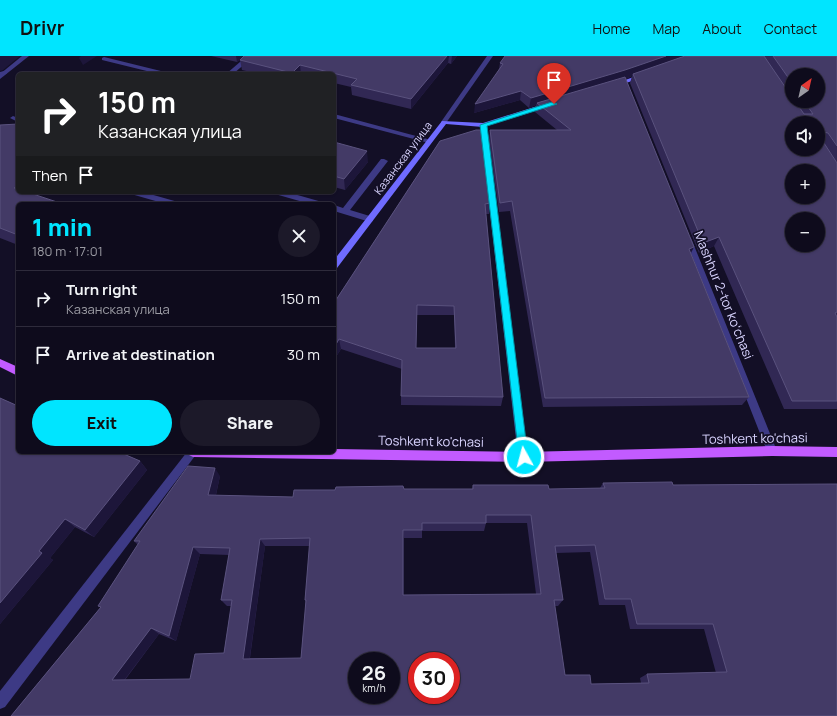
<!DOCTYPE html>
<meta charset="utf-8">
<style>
:root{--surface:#0e0b1c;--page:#1c1929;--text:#f1f3f6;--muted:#9b9ba3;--line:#2e2b3b;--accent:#00e5ff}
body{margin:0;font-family:Manrope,sans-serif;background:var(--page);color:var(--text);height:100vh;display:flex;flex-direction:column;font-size:15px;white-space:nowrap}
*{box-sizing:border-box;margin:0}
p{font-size:13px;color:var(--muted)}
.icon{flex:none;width:22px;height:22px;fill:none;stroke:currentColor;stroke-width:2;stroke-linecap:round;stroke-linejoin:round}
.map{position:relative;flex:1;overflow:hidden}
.sheet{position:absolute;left:16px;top:146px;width:320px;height:252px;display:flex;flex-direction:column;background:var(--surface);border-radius:6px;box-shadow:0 1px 3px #0004,0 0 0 1px var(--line)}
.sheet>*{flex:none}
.guide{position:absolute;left:16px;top:16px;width:320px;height:122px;border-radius:6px;box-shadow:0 1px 3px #0004,0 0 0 1px var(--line);background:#202124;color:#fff;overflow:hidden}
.needle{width:26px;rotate:34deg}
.tools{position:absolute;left:785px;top:12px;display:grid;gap:8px}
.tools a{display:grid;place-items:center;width:40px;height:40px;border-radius:50%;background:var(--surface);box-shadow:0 1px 3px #0004,0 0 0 1px var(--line);font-size:20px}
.speed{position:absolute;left:348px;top:596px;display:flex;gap:8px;font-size:20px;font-weight:700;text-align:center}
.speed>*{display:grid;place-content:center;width:52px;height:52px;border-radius:50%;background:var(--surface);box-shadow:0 1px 3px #0004,0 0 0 1px var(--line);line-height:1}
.speed small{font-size:10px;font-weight:400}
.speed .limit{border:6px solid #d22;background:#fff;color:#111}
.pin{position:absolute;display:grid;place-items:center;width:34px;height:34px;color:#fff;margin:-41px -17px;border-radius:50% 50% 50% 0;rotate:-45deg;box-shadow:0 0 4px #0007}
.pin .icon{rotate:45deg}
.me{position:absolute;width:44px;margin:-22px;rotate:353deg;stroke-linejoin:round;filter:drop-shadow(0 0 3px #0008)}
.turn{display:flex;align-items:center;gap:14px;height:84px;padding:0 16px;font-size:18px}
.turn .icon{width:52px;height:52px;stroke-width:2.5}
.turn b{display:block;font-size:28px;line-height:34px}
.then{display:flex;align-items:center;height:38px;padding:0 16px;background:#0003;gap:8px;font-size:15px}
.round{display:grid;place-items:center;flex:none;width:42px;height:42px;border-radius:21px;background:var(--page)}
.overview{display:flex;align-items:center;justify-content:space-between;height:68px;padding:0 16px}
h1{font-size:24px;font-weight:800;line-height:30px;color:var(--accent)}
.button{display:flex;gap:8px;margin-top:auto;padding:8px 16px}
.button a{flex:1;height:46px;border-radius:24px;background:var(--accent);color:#111;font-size:16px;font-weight:800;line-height:46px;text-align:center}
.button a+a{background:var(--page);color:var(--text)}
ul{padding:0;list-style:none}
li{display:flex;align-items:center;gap:12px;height:56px;padding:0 16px;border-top:1px solid var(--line)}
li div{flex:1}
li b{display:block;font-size:15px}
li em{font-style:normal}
header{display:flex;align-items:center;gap:24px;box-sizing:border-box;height:56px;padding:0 20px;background:var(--accent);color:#111}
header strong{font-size:19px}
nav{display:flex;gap:22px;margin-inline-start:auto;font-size:14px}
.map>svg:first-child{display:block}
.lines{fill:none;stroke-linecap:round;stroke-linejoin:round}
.lane{fill:#3d3a85;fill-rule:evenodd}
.street{fill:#3d3a85;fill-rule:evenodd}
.secondary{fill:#6f6bff;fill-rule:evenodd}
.primary{fill:#c25bff;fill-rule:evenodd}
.wall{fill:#312854;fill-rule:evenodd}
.shaded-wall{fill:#1d163a}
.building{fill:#433a66;stroke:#5a527e;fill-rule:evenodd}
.route{fill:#00e5ff;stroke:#0095a6}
.labels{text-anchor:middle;stroke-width:3.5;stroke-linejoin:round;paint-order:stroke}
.far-street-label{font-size:11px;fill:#d9d4ff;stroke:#130f26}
.street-label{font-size:13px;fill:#d9d4ff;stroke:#130f26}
</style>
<header>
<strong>Drivr</strong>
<nav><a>Home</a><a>Map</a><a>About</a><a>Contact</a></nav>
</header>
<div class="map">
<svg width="837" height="660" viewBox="0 0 837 660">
<rect width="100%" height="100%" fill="#130f26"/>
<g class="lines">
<g class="lane">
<path d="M22 0H29L0 23V18Z"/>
<path d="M247 0H254L233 18H226Z"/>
<path d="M104 1 169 17 170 18H159L102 4V2Z"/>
<path d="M334 58 431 84 433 85 429 87 334 62Z"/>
<path d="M13 60 18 62V66L10 62Z"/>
<path d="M381 103H384L388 105 350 154 373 161V165L370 166 334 155V149L343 152Z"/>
<path d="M130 136H143L178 146 179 148H166L131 138Z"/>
<path d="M274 136H287L322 146 323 148H310L275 138Z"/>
</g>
<g class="street">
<path d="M487 0H493L446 67H442L441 66Z"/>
<path d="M4 15 7 17 6 18 0 20V16Z"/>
<path d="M483 67 486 69 528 401 527 404 523 406 519 404 518 401 480 69Z"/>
<path d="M687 179 691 182 777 395 776 398 772 400 768 398 767 395 683 182Z"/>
<path d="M187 396H198L5 651 0 653V635Z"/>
</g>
<g class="secondary">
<path d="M645 17 647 18V20L614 31 611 29Z"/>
<path d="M547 47 550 49 549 50 483 71 446 68 337 212 334 213V204L442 65 483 67Z"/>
</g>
<g class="primary">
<path d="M0 303 18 311V320L0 311Z"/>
<path d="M772 390 837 391V401L772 400 523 406 193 401 189 399 188 396H334V393L523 396Z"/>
</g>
</g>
<g class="wall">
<path d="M211 0H457L451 8 448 7 411 53 352 39 351 31 334 27V18H259L242 14 240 4 237 6Z"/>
<path d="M505 0H837V353H784L714 190 699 197 630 27 632 20 626 23 691 197 749 341 742 349 543 351 510 155 499 156 489 84 490 74H557L535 56 536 49 529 52 520 44 474 57 499 13 500 7ZM792 19 818 45H792Z"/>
<path d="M0 69 18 136H34L18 148V189L0 182Z"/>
<path d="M440 85 490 147 489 158H486L503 341 501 350 401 349V340L402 313 341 293 334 304V247ZM417 259H454L455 292H416Z"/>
<path d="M334 86 368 106 345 134 334 131Z"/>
<path d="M0 342 140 405 147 414 94 481 75 471 50 502 53 504 0 568Z"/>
<path d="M220 420 216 439 293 441 404 433H472L473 429 549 433 600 432 603 427 673 429 837 660H11L101 551 98 550 138 489 134 485ZM486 467H527L536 538 404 539V482H422V475H484ZM265 490H310L305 544 306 546 301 602H250ZM590 496 599 549H625L630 573H704L716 617 647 618 640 622 641 627 591 628 565 619 555 550H558L563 544 556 497ZM200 498 229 499 221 544 227 550H231L224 597 190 623 125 624 159 578 176 585Z"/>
</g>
<g class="shaded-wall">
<path d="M0 0H20L3 14 0 15Z"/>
<path d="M81 0H97L83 9 79 2Z"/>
<path d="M236 0H245L237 6Z"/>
<path d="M447 0H449L448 7 411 53V43Z"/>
<path d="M452 0H457L451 8Z"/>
<path d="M666 0H689L633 18 632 20 623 24 537 47 536 49 529 52 531 42Z"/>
<path d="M300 9 301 18H292V17Z"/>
<path d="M521 35 520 44 474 57 475 48Z"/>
<path d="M367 95 368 106 345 134 344 123Z"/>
<path d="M18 129V136H34L23 145 14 132Z"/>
<path d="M719 181 714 190 699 197 703 187Z"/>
<path d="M694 191 689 201V193Z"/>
<path d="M339 283 341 293 334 304V292Z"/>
<path d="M140 405 147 414 94 481 85 474Z"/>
<path d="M215 412 220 420 214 447 208 439Z"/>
<path d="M65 463 75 471 50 502 53 504 0 568V547L39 495Z"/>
<path d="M403 474 404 482V545L403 539Z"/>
<path d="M260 483 265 490 249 607 243 603Z"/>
<path d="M193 491 200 498 176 585 169 580Z"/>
<path d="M151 572 159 578 122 627 112 624Z"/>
</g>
<g class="building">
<path d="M244 0H447L411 43 351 29 357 23 300 9 292 17 240 4Z"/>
<path d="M505 0H666L625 14 531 42 521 35 475 48 503 8 500 7Z"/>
<path d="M685 0H764L792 41V45H795L804 58H813L804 45H818V19H792V27L773 0H837V90L828 77 823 76 822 84 837 107V256L835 257 837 261V345H792L719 181 703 187 633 18ZM792 67H818V93H792ZM792 115H818V141H792ZM792 163H818V189H792Z"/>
<path d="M625 21 694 191 689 193 749 341 545 342 512 145 500 147 490 74H571L537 47Z"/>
<path d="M18 68V129L14 132 18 133V136H27L63 148H18V179L0 172V69Z"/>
<path d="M476 74H481L490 147 485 148 503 341 401 340 402 304 339 283 334 292V247L440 85ZM417 249 454 250 456 292H416Z"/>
<path d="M334 86 367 95 344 123 334 120Z"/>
<path d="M0 342 18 350V396H119L140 405 85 474 65 463 39 495 42 497 0 547Z"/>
<path d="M188 410 215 412 208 439 293 441 294 434H335L336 431 403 430 404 433H473V429H548L549 433 605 432 603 427 672 426 673 429 837 428V660H11L101 551 98 550 140 485H134ZM486 459H531L541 538 403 539V474H422V467H486ZM310 482 305 544H306L301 602 243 603 260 483ZM595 489 605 543H631L637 568H713L727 616 647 618 649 627 591 628 590 619H565L554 544H563L555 490ZM193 491 230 492 221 544H232L224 597 195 598 190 623 112 624 151 572 169 580ZM357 605H391V639H357ZM417 605H451V639H417Z"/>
</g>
<path class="route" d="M552 46 557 48 487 70 528 401 527 404 524 405 520 404 519 401 480 69Z"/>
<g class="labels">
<g class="far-street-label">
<text transform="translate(403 102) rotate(-53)" y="4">Казанская улица</text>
</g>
<g class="street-label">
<text transform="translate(724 239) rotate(68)" y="5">Mashhur 2-tor koʻchasi</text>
<text transform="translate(755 382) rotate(-1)" y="5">Toshkent ko'chasi</text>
<text transform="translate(431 385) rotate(1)" y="5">Toshkent ko'chasi</text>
</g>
</g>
</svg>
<div class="tools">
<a><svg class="needle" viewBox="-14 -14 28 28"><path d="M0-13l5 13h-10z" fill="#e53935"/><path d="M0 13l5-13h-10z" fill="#9b9ba3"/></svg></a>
<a><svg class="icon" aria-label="sound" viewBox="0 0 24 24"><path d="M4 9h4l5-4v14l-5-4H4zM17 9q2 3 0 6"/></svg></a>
<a>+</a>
<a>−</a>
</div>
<div class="speed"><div>26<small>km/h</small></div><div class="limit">30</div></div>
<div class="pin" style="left:554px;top:48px;background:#d93025"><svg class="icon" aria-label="arrive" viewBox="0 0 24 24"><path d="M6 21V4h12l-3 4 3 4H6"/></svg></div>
<svg class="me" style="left:524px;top:401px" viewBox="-20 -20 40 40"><circle r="17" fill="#00e5ff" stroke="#fff" stroke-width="3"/><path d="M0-11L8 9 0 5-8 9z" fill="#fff"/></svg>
<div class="guide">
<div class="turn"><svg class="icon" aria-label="right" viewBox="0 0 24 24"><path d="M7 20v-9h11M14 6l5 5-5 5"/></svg><div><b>150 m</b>Казанская улица</div></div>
<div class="then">Then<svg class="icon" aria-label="arrive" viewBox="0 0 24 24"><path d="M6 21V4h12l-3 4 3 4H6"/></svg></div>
</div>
<section class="sheet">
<div class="overview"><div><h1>1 min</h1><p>180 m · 17:01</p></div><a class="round"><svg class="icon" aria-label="close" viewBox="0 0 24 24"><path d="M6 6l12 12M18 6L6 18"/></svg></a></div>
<ul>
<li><svg class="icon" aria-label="right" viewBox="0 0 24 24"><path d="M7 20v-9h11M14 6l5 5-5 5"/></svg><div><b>Turn right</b><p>Казанская улица</p></div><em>150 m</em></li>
<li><svg class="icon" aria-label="arrive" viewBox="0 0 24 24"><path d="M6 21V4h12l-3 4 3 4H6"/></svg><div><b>Arrive at destination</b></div><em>30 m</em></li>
</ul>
<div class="button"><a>Exit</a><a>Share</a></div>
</section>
</div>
